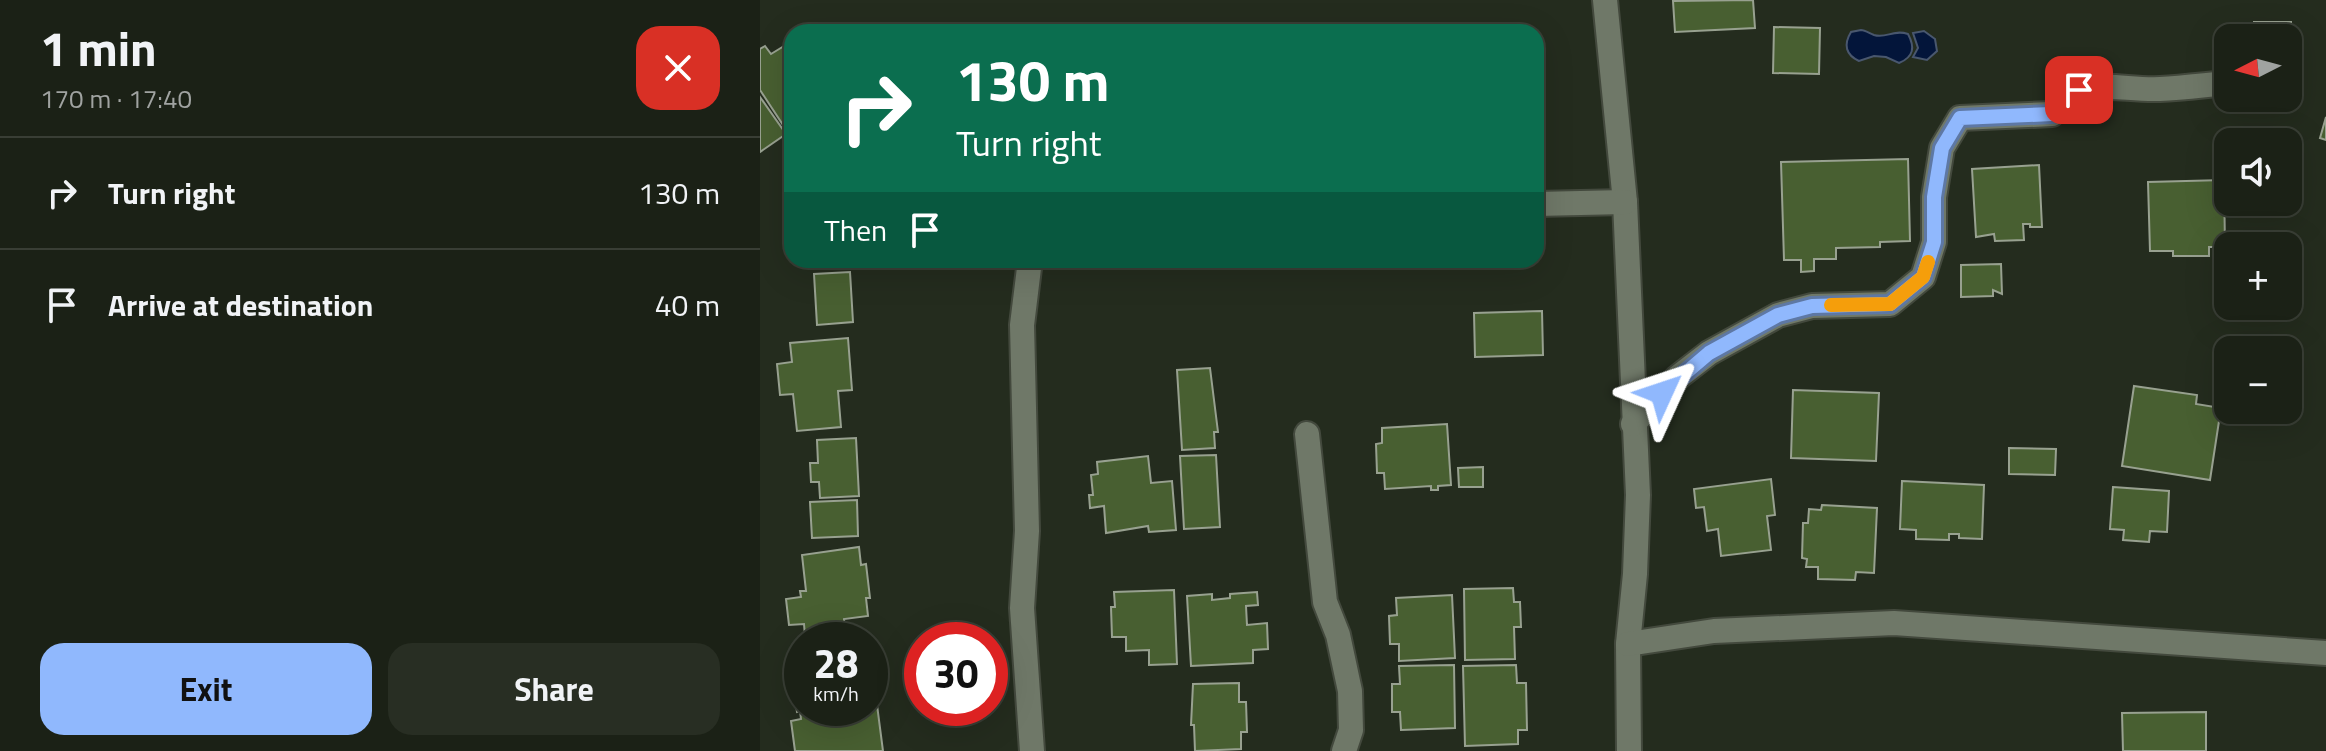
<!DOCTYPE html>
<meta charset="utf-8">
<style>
:root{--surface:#1b2116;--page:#282e23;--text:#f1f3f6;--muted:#a0a3a1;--line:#393e35;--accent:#90b8fd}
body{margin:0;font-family:"Titillium Web",sans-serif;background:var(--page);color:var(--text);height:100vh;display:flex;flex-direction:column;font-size:30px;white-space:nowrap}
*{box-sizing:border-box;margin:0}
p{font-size:26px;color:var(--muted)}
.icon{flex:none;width:44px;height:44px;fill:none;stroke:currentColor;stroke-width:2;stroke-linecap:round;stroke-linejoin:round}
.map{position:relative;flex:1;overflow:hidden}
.details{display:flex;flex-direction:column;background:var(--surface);width:760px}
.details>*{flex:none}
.banner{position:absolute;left:24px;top:24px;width:760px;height:244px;border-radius:24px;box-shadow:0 8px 32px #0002,0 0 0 2px var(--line);background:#0b6e4f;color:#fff;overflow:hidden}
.needle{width:52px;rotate:264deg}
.controls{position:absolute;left:1454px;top:24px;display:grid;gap:16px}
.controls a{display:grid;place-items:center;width:88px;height:88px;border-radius:16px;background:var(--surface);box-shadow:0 8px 32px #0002,0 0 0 2px var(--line);font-size:40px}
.speed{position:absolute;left:24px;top:622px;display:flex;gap:16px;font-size:40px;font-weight:700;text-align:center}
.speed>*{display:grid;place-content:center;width:104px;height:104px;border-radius:50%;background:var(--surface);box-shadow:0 8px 32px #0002,0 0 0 2px var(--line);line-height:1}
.speed small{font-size:20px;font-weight:400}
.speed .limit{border:12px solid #d22;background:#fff;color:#111}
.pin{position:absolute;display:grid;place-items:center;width:68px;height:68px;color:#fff;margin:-34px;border-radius:16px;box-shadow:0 4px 12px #0006}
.me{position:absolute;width:88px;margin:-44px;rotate:48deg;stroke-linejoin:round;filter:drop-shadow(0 0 6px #0008)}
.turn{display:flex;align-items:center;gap:28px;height:168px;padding:0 40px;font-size:36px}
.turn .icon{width:104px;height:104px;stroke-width:2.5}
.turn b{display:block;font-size:56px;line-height:68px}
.then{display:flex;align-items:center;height:76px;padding:0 40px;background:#0003;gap:16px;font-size:30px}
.round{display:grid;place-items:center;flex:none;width:84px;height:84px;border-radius:24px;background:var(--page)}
.head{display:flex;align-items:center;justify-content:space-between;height:136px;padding:0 40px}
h1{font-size:48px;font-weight:700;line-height:60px}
.action{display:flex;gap:16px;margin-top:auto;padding:16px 40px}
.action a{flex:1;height:92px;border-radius:24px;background:var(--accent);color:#111;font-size:32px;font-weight:700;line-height:92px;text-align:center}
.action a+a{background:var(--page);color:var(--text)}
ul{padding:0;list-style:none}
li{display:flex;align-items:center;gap:24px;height:112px;padding:0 40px;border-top:2px solid var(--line)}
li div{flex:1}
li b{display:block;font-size:30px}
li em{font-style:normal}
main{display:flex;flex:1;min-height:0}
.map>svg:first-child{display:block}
.water{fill:#03153a;stroke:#49576e;stroke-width:2}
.building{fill:#485f31;stroke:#98a190;stroke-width:2}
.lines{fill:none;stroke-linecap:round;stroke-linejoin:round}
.street-casing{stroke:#43493d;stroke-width:28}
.street{stroke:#6f7868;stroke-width:24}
.route-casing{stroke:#5e78a4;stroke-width:20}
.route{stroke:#90b8fd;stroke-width:14}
.slow{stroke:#f59e0b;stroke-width:14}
</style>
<main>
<section class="details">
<div class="head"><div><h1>1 min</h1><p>170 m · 17:40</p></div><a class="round" style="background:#d93025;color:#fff"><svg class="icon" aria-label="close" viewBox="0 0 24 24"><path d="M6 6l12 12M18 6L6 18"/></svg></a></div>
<ul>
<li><svg class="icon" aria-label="right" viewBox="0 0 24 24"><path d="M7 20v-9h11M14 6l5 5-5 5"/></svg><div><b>Turn right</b></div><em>130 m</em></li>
<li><svg class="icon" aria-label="arrive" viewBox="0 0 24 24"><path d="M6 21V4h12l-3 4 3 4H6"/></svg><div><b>Arrive at destination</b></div><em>40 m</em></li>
</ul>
<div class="action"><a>Exit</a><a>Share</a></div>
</section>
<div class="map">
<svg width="1566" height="751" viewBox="0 0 1566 751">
<rect width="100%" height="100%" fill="#242c1e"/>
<g class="water">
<path d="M1101 30C1105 30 1109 33 1114 35 1126 39 1133 29 1148 34 1155 47 1154 57 1139 63L1126 57 1114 56 1099 61C1086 55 1083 45 1091 32Z"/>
<path d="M1164 31 1175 39 1177 51 1167 60 1153 57 1158 48 1153 33Z"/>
</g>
<g class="building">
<path d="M993 0 995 28 915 32 913 1Z"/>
<path d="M1494 22H1531V59H1528V38H1494Z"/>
<path d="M1014 27 1060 28 1059 74 1013 73Z"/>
<path d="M5 46 11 54 24 46 32 58V132L29 134 0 90V49Z"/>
<path d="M0 97 26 134 0 152Z"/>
<path d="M1566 117V140L1560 138Z"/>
<path d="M1148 159 1150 241 1120 242V247L1076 248V259H1054V271L1041 272V260H1024L1021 162Z"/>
<path d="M1279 165 1282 227H1270V224H1263L1264 240 1235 241 1234 234 1216 237 1212 169Z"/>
<path d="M1464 180 1465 247H1449V256H1413V251H1390L1388 182Z"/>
<path d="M98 260H152L153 264 99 268Z"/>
<path d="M1241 264 1242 294 1233 290V296L1201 297V265Z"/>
<path d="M90 272 93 322 57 325 54 274Z"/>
<path d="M782 311 783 355 715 357 714 313Z"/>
<path d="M88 338 92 390 78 391 81 427 37 431 33 394 20 395 17 364 32 362 30 343Z"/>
<path d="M450 368 458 432H454L455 448 422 450 417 370Z"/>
<path d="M1374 386 1437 395 1436 404 1461 408 1450 480 1362 466Z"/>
<path d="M1033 390 1119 393 1116 461 1031 458Z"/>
<path d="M687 424 691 485 678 486V490H671V486L625 489 624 473H617L616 444 622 443V428Z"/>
<path d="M96 438 99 496 60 498 59 482H51L50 463H58L57 440Z"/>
<path d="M1249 448 1296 449 1295 475 1249 474Z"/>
<path d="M456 455 460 527 424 529 420 456Z"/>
<path d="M388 456 391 483 412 481 416 530 389 532 388 526 346 533 344 506 330 508 329 495H333L331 475 338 474 337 462Z"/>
<path d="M723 467V487H699L698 468Z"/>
<path d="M1011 479 1015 515 1007 516 1011 550 961 556 958 529 947 531 944 507 936 508 934 489Z"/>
<path d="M1142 481 1224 485 1222 539 1199 538V534H1189V540L1156 539V530L1140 529Z"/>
<path d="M1353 487 1409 491 1407 532 1390 531 1389 542 1363 540 1364 530 1350 529Z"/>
<path d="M97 500 98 536 52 538 50 502Z"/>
<path d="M1062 505 1117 508 1114 573 1096 572 1095 580 1058 579V567H1046L1047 559 1042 558 1043 523H1048L1049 509 1061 510Z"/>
<path d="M99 547 101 565 106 564 110 598H106L108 616 84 619 85 630 45 636 44 624 29 625 26 599 41 597 40 591H46L42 555Z"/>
<path d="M753 588 754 602H760L761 627H754L755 659 705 660 704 589Z"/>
<path d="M414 590 417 664 389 665V650L366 651V637H352L351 607H355L354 592Z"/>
<path d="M497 592 498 605 486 606 487 625 507 623 508 649 493 650V663L431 666 427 596 452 594V600L470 598V594Z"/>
<path d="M692 595 695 658 639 661V644H630L629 616 637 615 636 598Z"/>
<path d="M694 665 695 728 641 730 640 712H632V684H640L639 666Z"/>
<path d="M756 665 757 683H766L767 730H758V744L705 746 703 666Z"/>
<path d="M113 674 123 751H35L31 721 41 719 40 711 37 712 33 684 42 683V708H110V675Z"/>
<path d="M479 683V702H486L487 732H481V749L435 751 434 725H431L433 684Z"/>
<path d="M1446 712V751H1363L1362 713Z"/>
</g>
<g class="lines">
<g class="street-casing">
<g id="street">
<path d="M845 0 865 202 878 495 875 574 868 644 869 751"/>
<path d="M776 204 865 202"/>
<path d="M270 260 262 325 267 531 262 608 272 751"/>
<path d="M873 424 918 377 949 353 1018 315 1052 306 1130 304 1163 277 1174 242V197L1182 148 1200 118 1292 114C1324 73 1356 91 1400 89 1423 88 1445 85 1468 83"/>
<path d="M547 434 565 602 578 635 590 691 591 730 584 751"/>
<path d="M868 644 954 631 1134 623 1566 653"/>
</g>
</g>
<use href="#street" class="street"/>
</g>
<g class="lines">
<g class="route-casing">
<path id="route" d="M902 393 949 353 1018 315 1052 306 1130 304 1163 277 1174 242V197L1182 148 1200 118 1292 114 1303 100 1319 90"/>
</g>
<use href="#route" class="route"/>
<path class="slow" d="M1071 305 1130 304 1163 277 1168 262"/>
</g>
</svg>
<div class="controls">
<a><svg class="needle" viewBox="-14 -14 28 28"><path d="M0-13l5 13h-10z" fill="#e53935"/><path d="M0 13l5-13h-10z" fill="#a0a3a1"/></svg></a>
<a><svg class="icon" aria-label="sound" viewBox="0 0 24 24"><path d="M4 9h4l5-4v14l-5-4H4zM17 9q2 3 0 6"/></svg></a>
<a>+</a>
<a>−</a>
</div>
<div class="speed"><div>28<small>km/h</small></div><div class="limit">30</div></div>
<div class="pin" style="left:1319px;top:90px;background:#d93025"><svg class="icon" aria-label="arrive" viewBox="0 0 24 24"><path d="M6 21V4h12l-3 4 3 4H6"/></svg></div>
<svg class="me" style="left:902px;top:393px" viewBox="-20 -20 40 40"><path d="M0-17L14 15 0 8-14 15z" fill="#90b8fd" stroke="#fff" stroke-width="4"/></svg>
<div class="banner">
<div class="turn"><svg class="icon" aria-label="right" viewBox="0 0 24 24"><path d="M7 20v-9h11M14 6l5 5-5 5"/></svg><div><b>130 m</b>Turn right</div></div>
<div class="then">Then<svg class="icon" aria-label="arrive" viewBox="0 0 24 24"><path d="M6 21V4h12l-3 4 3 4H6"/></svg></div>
</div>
</div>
</main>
